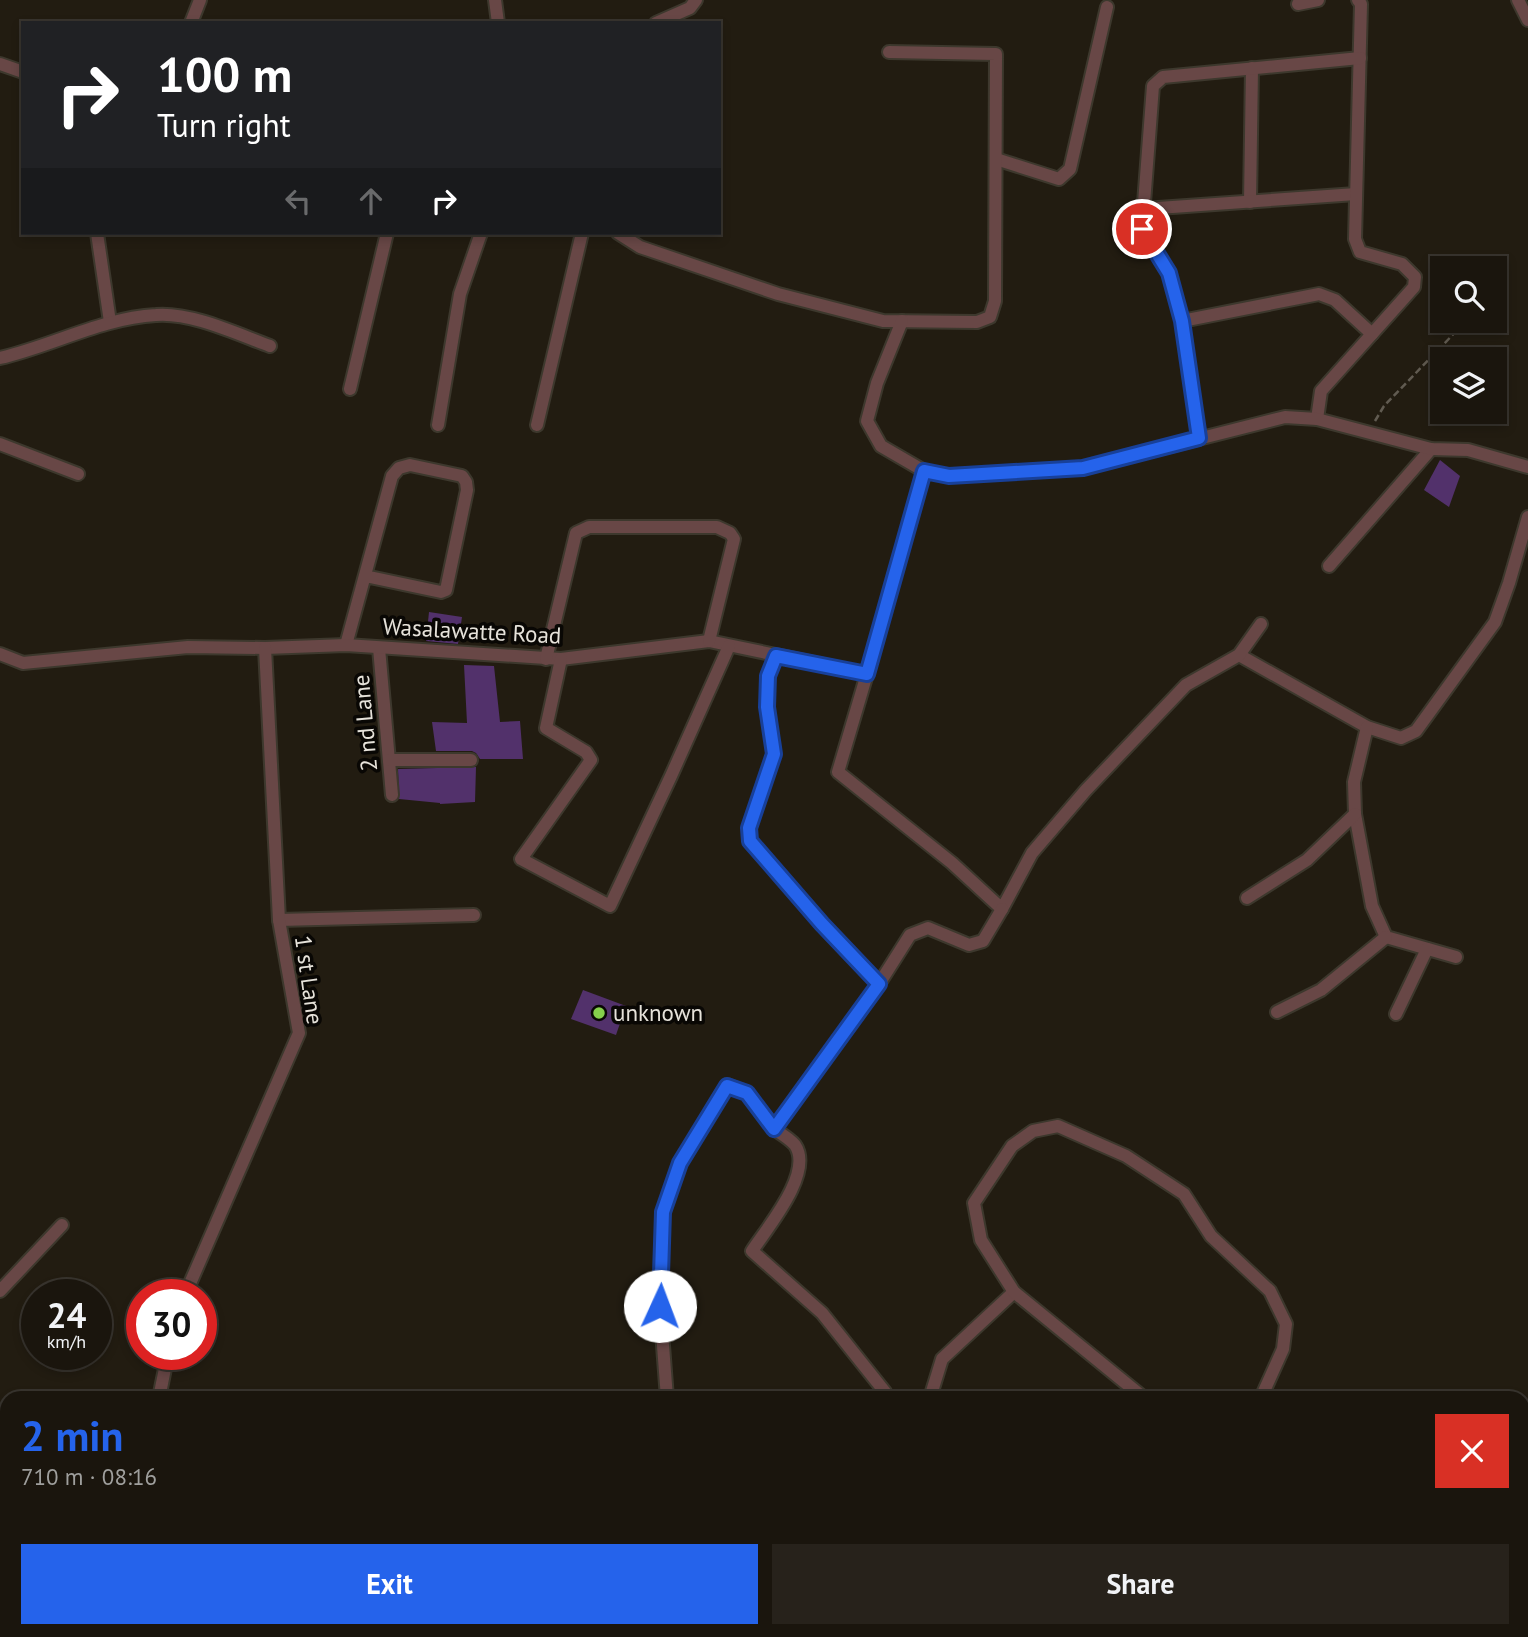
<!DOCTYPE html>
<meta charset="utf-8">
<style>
:root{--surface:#1a150d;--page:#27221b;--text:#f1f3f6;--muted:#9f9f9d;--line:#38342e;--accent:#2563eb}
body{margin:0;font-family:"PT Sans",sans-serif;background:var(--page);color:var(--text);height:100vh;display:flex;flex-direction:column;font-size:26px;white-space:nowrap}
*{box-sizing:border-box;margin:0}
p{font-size:23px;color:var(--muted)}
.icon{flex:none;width:38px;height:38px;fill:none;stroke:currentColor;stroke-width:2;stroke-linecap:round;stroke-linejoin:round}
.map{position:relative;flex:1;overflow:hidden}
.sheet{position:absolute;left:0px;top:1391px;width:1530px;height:247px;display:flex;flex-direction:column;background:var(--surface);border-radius:21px 21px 0 0;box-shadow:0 4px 10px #0003,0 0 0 2px var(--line)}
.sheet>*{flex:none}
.banner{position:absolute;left:21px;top:21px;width:700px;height:214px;border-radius:0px;box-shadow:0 4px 10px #0003,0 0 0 2px var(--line);background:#202124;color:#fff;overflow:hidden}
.fabs{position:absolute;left:1430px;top:256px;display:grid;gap:14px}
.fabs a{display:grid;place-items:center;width:77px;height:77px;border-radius:0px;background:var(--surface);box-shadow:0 4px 10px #0003,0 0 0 2px var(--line);font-size:35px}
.speed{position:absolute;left:21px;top:1279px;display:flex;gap:14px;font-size:35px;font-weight:700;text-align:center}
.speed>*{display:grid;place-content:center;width:91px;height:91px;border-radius:50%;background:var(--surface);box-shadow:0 4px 10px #0003,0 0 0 2px var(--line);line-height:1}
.speed small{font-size:18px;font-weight:400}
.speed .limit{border:10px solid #d22;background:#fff;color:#111}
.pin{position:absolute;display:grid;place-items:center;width:60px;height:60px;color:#fff;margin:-30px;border:4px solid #fff;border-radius:50%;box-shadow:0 2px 7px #0007}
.me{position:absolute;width:77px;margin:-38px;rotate:2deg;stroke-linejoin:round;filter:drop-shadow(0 0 5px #0008)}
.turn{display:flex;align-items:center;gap:24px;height:147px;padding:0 21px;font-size:32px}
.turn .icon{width:91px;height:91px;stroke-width:2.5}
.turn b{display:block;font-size:49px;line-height:60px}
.lanes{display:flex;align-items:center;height:66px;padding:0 21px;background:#0003;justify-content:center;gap:35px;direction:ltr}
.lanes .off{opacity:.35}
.round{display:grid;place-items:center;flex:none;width:74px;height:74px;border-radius:0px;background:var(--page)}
.headline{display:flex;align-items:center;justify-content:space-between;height:119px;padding:0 21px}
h1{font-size:42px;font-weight:600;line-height:52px;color:var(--accent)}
.button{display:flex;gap:14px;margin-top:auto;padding:14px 21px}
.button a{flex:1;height:80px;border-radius:0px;background:var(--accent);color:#fff;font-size:28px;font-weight:600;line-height:80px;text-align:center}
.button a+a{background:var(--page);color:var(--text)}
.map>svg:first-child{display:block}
.building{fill:#52316b}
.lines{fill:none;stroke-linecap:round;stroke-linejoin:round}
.street-casing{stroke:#3d382d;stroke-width:16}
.path{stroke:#615b51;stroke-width:2.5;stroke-dasharray:7 3.5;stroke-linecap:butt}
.street{stroke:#684746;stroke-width:12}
.route-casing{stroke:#184099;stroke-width:18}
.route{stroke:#2563eb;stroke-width:12}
.poi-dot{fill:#85cf4c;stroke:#090704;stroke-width:2.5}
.labels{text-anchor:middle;stroke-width:7;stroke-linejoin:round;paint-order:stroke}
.street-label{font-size:23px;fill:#e6e2da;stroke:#090704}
.poi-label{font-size:23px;fill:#e6e2da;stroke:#090704;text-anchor:start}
</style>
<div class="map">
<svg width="1528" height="1637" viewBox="0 0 1528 1637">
<rect width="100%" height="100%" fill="#221c11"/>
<g class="building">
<path d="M1440 460 1460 476 1449 507 1424 490Z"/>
<path d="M429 612 462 617 458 644 426 641Z"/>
<path d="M464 665 494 666 500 722 520 721 523 759H480L476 753 472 751H436L432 722 467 723Z"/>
<path d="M476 767 475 802 440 804V803L399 799 398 769Z"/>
<path d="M583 990 626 1006 616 1035 571 1019Z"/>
</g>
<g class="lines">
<g class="street-casing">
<g id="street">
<path d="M495 0 498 23"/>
<path d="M1518 0 1528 20"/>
<path d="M1298 4 1318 0"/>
<path d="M191 23 200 0"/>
<path d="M656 23 690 8 696 0"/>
<path d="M0 64 23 72"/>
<path d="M996 159 1059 179 1070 169 1107 7"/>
<path d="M1250 202 1252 68"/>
<path d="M1144 209 1356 194"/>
<path d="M97 233 110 322"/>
<path d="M618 233 640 247 778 294 883 321 977 322 990 317 995 301 996 54 889 52"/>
<path d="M902 321 877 383 867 421 881 446 924 471"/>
<path d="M1182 321 1319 294 1335 300 1372 334"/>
<path d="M0 358C52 346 102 318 156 315 191 312 237 334 270 346"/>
<path d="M350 389 387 233"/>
<path d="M1317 419 1321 391 1414 287 1415 277 1402 264 1360 252 1355 239 1361 4 1358 0"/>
<path d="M438 425 460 294 481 233"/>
<path d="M537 425 582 233"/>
<path d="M1199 438 1182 321 1169 273 1142 229 1153 86 1163 77 1360 58"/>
<path d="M0 444 78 474"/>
<path d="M1329 566 1431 449"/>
<path d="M346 645 392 476 399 468 410 465 462 476 466 482 467 490 446 590 441 592 365 576"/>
<path d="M379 648 392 795"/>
<path d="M0 654 23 663 188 647 265 648 346 645 561 659 709 641 867 674 924 471 949 476 1083 468 1285 417 1317 419 1431 449 1468 450 1528 467"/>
<path d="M1239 655 1367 727 1401 738 1416 731 1495 622 1509 583 1528 517"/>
<path d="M776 656 768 676 767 707 774 754 749 828V840L822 924 879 984"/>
<path d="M546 659 576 533 589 527H717L730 533 734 539 709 641"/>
<path d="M561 659 546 728 586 752 591 760 521 859 610 906 671 776 729 646"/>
<path d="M867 674 838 772 952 863 1002 909 1032 853 1086 790 1186 685 1239 655 1261 624"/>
<path d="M1367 727 1354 782 1355 814 1372 906 1386 937 1456 957"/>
<path d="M389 760H471"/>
<path d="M1247 898 1307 860 1355 814"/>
<path d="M279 920 474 915"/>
<path d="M1277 1012 1321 990 1386 937"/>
<path d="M1396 1014 1427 949"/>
<path d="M774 1129C780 1133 790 1139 795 1145 814 1173 767 1228 752 1251L822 1313 885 1392 887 1398"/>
<path d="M0 1291 62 1225"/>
<path d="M185 1295 299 1033 279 920 265 648"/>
<path d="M159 1398 168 1354"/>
<path d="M667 1398 660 1306 663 1212 680 1163 727 1085 747 1093 774 1129 879 984 910 935 928 928 969 945 983 941 1002 909"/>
<path d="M930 1398 942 1359 1014 1292"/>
<path d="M1144 1398 1014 1292 981 1240 974 1203 1012 1146 1033 1131 1058 1126 1126 1156 1184 1194 1211 1236 1270 1291 1286 1324 1283 1349 1261 1398"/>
<path d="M0 1569 7 1575"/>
<path d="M902 1631V1637"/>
<path d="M980 1631H1010"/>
<path d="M145 1636 147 1631"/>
<path d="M579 1637 580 1631"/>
</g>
</g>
<g class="path">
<path d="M1494 292 1503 284"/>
<path d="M1375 421 1384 406 1467 320"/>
</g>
<use href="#street" class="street"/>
</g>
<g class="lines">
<g class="route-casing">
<path id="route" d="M660 1306 663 1212 680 1163 727 1086 747 1093 774 1129 879 984 822 924 750 841 749 828 774 754 767 707 768 676 776 656 867 674 924 471 949 476 1083 468 1199 438 1182 321 1169 273 1142 229"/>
</g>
<use href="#route" class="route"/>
</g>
<circle class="poi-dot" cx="599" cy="1013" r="7"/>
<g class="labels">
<g class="street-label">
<text transform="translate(472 631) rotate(3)" y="8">Wasalawatte Road</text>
<text transform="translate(365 723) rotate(-95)" y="8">2 nd Lane</text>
<text transform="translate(309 980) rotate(82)" y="8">1 st Lane</text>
</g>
<g class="poi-label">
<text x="613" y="1021">unknown</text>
</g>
</g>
</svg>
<div class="fabs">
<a><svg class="icon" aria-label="search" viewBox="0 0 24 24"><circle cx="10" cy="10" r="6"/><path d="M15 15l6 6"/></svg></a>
<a><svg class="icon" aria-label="layers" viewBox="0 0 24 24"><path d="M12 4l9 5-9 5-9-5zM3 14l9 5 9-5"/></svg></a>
</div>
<div class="speed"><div>24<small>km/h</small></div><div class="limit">30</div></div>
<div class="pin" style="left:1142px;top:229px;background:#d93025"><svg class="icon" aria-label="arrive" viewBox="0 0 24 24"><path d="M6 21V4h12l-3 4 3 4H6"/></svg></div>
<svg class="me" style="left:660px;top:1306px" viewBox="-20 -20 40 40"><circle r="19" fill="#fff"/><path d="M0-13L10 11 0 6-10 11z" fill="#2563eb"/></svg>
<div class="banner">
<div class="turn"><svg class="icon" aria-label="right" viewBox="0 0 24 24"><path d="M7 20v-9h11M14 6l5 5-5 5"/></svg><div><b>100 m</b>Turn right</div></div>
<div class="lanes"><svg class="icon off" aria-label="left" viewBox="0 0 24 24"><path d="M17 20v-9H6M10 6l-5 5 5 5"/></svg><svg class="icon off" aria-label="ahead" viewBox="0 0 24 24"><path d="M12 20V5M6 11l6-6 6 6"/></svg><svg class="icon" aria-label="right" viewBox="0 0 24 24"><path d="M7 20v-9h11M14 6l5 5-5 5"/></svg></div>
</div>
<section class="sheet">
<div class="headline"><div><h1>2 min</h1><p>710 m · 08:16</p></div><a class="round" style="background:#d93025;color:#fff"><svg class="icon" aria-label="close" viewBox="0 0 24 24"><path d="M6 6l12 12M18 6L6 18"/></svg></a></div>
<div class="button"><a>Exit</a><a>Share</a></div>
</section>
</div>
